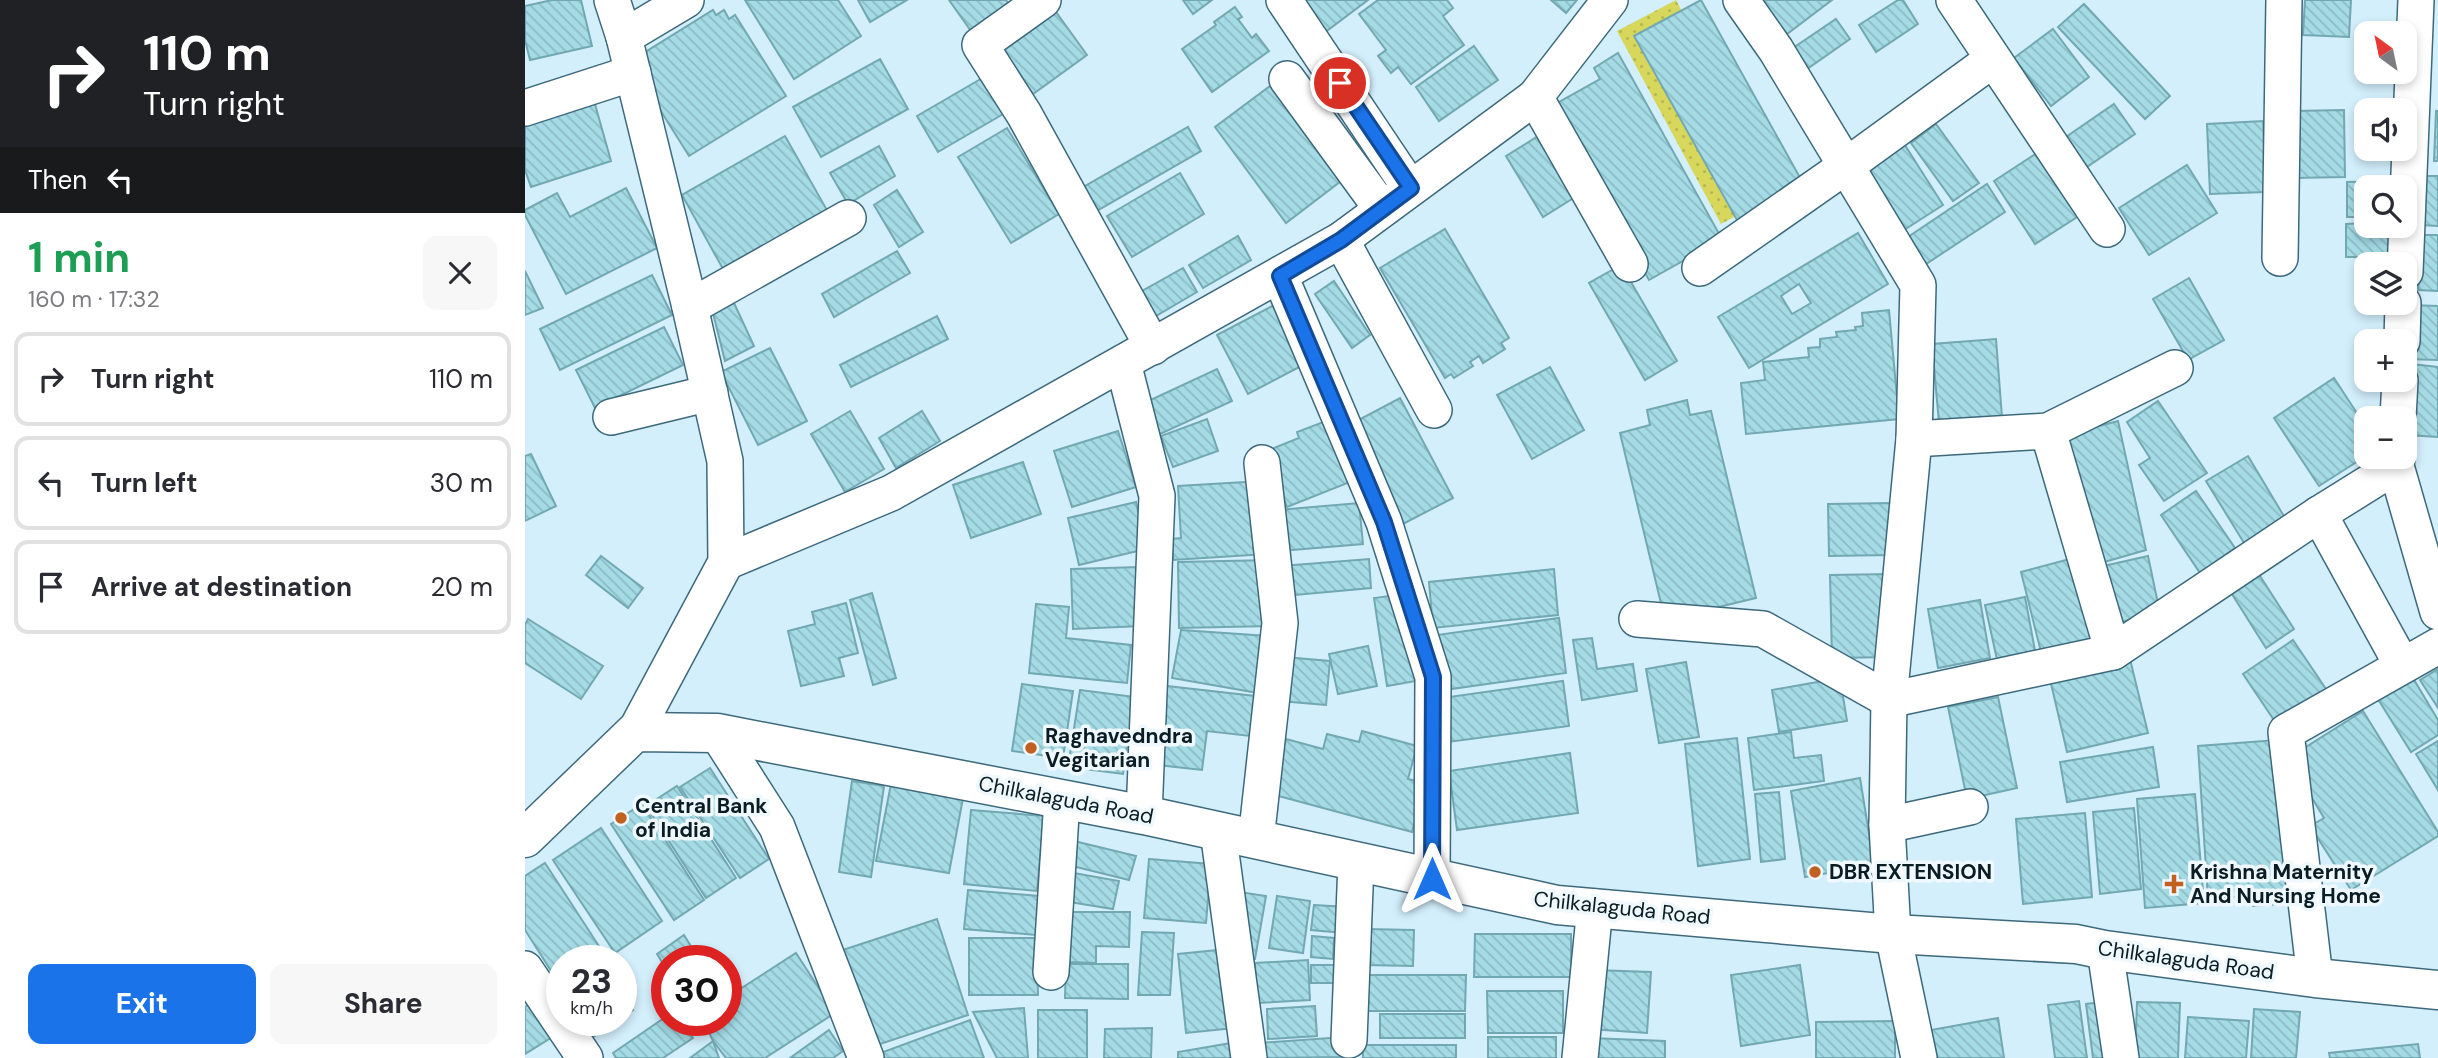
<!DOCTYPE html>
<meta charset="utf-8">
<style>
:root{--surface:#fff;--page:#f7f7f7;--text:#2b2b33;--muted:#7c7c81;--line:#e1e1e2;--accent:#1a73e8}
body{margin:0;font-family:"DM Sans",sans-serif;background:var(--page);color:var(--text);height:100vh;display:flex;flex-direction:column;font-size:26px;white-space:nowrap}
*{box-sizing:border-box;margin:0}
p{font-size:23px;color:var(--muted)}
.icon{flex:none;width:38px;height:38px;fill:none;stroke:currentColor;stroke-width:2;stroke-linecap:round;stroke-linejoin:round}
.map{position:relative;flex:1;overflow:hidden}
.panel{display:flex;flex-direction:column;background:var(--surface);width:525px}
.panel>*{flex:none}
.guide{background:#202124;color:#fff;overflow:hidden}
.needle{width:46px;rotate:327deg}
.buttons{position:absolute;left:1829px;top:21px;display:grid;gap:14px}
.buttons a{display:grid;place-items:center;width:63px;height:63px;border-radius:14px;background:var(--surface);box-shadow:0 4px 10px #0003;font-size:35px}
.speed{position:absolute;left:21px;top:945px;display:flex;gap:14px;font-size:35px;font-weight:700;text-align:center}
.speed>*{display:grid;place-content:center;width:91px;height:91px;border-radius:50%;background:var(--surface);box-shadow:0 4px 10px #0003;line-height:1}
.speed small{font-size:18px;font-weight:400}
.speed .limit{border:10px solid #d22;background:#fff;color:#111}
.pin{position:absolute;display:grid;place-items:center;width:60px;height:60px;color:#fff;margin:-30px;border:4px solid #fff;border-radius:50%;box-shadow:0 2px 7px #0007}
.me{position:absolute;width:77px;margin:-38px;rotate:0deg;stroke-linejoin:round;filter:drop-shadow(0 0 5px #0008)}
.turn{display:flex;align-items:center;gap:24px;height:147px;padding:0 28px;font-size:32px}
.turn .icon{width:91px;height:91px;stroke-width:2.5}
.turn b{display:block;font-size:49px;line-height:60px}
.then{display:flex;align-items:center;height:66px;padding:0 28px;background:#0003;gap:14px;font-size:26px}
.round{display:grid;place-items:center;flex:none;width:74px;height:74px;border-radius:14px;background:var(--page)}
.overview{display:flex;align-items:center;justify-content:space-between;height:119px;padding:0 28px}
h1{font-size:42px;font-weight:700;line-height:52px;color:#1e9e55}
.cta{display:flex;gap:14px;margin-top:auto;padding:14px 28px}
.cta a{flex:1;height:80px;border-radius:14px;background:var(--accent);color:#fff;font-size:28px;font-weight:700;line-height:80px;text-align:center}
.cta a+a{background:var(--page);color:var(--text)}
ul{padding:0;list-style:none}
li{display:flex;align-items:center;gap:21px;height:94px;margin:0 14px 10px;padding:0 14px;border:4px solid var(--line);border-radius:14px}
li div{flex:1}
li b{display:block;font-size:26px}
li em{font-style:normal}
main{display:flex;flex:1;min-height:0}
.map>svg:first-child{display:block}
.grass{fill:url(#grass-dots)}
.building{fill:url(#building-back-hatch);stroke:#72a8b1;stroke-width:2;fill-rule:evenodd}
.lines{fill:none;stroke-linecap:round;stroke-linejoin:round}
.minor-casing{stroke:#3d697c;stroke-width:38}
.secondary-casing{stroke:#3d697c;stroke-width:41}
.minor{stroke:#fff;stroke-width:35}
.secondary{stroke:#fff;stroke-width:38}
.route-casing{stroke:#114b97;stroke-width:18}
.route{stroke:#1a73e8;stroke-width:12}
.poi-dot{fill:#c16020;stroke:#eff8fd;stroke-width:2.5}
.labels{text-anchor:middle;stroke-width:7;stroke-linejoin:round;paint-order:stroke}
.poi-label{font-size:21px;font-weight:bold;fill:#0a1c24;stroke:#eff8fd;text-anchor:start}
.street-label{font-size:21px;fill:#0a1c24;stroke:#eff8fd}
</style>
<main>
<section class="panel">
<div class="guide">
<div class="turn"><svg class="icon" aria-label="right" viewBox="0 0 24 24"><path d="M7 20v-9h11M14 6l5 5-5 5"/></svg><div><b>110 m</b>Turn right</div></div>
<div class="then">Then<svg class="icon" aria-label="left" viewBox="0 0 24 24"><path d="M17 20v-9H6M10 6l-5 5 5 5"/></svg></div>
</div>
<div class="overview"><div><h1>1 min</h1><p>160 m · 17:32</p></div><a class="round"><svg class="icon" aria-label="close" viewBox="0 0 24 24"><path d="M6 6l12 12M18 6L6 18"/></svg></a></div>
<ul>
<li><svg class="icon" aria-label="right" viewBox="0 0 24 24"><path d="M7 20v-9h11M14 6l5 5-5 5"/></svg><div><b>Turn right</b></div><em>110 m</em></li>
<li><svg class="icon" aria-label="left" viewBox="0 0 24 24"><path d="M17 20v-9H6M10 6l-5 5 5 5"/></svg><div><b>Turn left</b></div><em>30 m</em></li>
<li><svg class="icon" aria-label="arrive" viewBox="0 0 24 24"><path d="M6 21V4h12l-3 4 3 4H6"/></svg><div><b>Arrive at destination</b></div><em>20 m</em></li>
</ul>
<div class="cta"><a>Exit</a><a>Share</a></div>
</section>
<div class="map">
<svg width="1913" height="1058" viewBox="0 0 1913 1058">
<defs>
<pattern id="grass-dots" width="8" height="8" patternUnits="userSpaceOnUse" patternTransform="scale(1.75)"><rect width="8" height="8" fill="#d7d75c"/><path d="M2 2h.1M6 6h.1" fill="none" stroke="#b7b850" stroke-width="1.8" stroke-linecap="round"/></pattern>
<pattern id="building-back-hatch" width="6" height="6" patternUnits="userSpaceOnUse" patternTransform="scale(1.75)"><rect width="6" height="6" fill="#a4dbe5"/><path d="M-1 5l2 2M0 0l6 6M5-1l2 2" fill="none" stroke="#8cbbc4"/></pattern>
</defs>
<rect width="100%" height="100%" fill="#d3effc"/>
<path class="grass" d="M1151 0 1254 193 1196 224 1092 31Z"/>
<g class="building">
<path d="M27 0H56L67 46 5 60 0 40V6Z"/>
<path d="M220 0H313L336 36 269 79Z"/>
<path d="M333 0H382L345 22Z"/>
<path d="M424 0H481L487 8 448 34Z"/>
<path d="M658 0H687L668 14Z"/>
<path d="M769 0H843L795 36Z"/>
<path d="M853 0H922L928 8 918 16 939 45 886 84 873 67 866 73 853 56 861 50 834 14Z"/>
<path d="M1026 0H1052L1041 13Z"/>
<path d="M1176 0 1278 183 1212 220 1109 36Z"/>
<path d="M1236 0H1307L1262 34Z"/>
<path d="M1373 0H1378L1393 24 1351 52 1334 25Z"/>
<path d="M1780 0H1826L1824 37 1778 35Z"/>
<path d="M1559 4 1645 96 1620 119 1533 27Z"/>
<path d="M526 5 562 55 508 94 472 45Z"/>
<path d="M710 7 717 17 713 19 727 38 731 34 744 51 687 92 657 49 691 25 689 22Z"/>
<path d="M188 10 191 15 199 10 204 19 210 15 261 96 164 156 122 89 115 71 122 51Z"/>
<path d="M1311 19 1325 39 1282 69 1268 48Z"/>
<path d="M1528 29 1564 77 1526 106 1489 58Z"/>
<path d="M949 46 973 80 914 121 891 87Z"/>
<path d="M1093 53 1197 239 1124 280 1027 106 1075 79 1069 68Z"/>
<path d="M355 59 383 109 296 157 268 107Z"/>
<path d="M459 77 480 113 413 152 392 116Z"/>
<path d="M749 83 820 178 761 223 690 127Z"/>
<path d="M68 97 86 161 6 187 0 170V118Z"/>
<path d="M1589 104 1610 134 1559 169 1538 139Z"/>
<path d="M1819 110 1820 177 1769 178 1768 111Z"/>
<path d="M1911 111H1913V161H1909Z"/>
<path d="M1738 121 1741 192 1685 194 1682 124Z"/>
<path d="M1411 124 1454 183 1428 201 1386 143Z"/>
<path d="M663 127 676 151 568 213 555 189Z"/>
<path d="M482 128 534 214 486 243 433 157Z"/>
<path d="M1018 133 1055 194 1018 217 981 156Z"/>
<path d="M260 136 307 219 203 278 157 195Z"/>
<path d="M1376 139 1418 205 1373 234 1330 170Z"/>
<path d="M354 146 370 176 323 204 305 173Z"/>
<path d="M1518 149 1560 212 1510 244 1469 181Z"/>
<path d="M1662 165 1692 213 1624 255 1594 208Z"/>
<path d="M655 173 679 214 607 257 582 216Z"/>
<path d="M1900 176H1913V226L1896 225Z"/>
<path d="M1869 181V187H1841V217H1822V182Z"/>
<path d="M1462 184 1480 212 1395 268 1377 241Z"/>
<path d="M101 188 132 248 41 294 0 215V210L32 193 45 217Z"/>
<path d="M372 190 398 232 374 247 349 205Z"/>
<path d="M1841 223V226H1867V257H1821V224Z"/>
<path d="M920 229 984 338 976 343 980 349 958 363 954 356 945 362 948 366 929 378 926 374 920 378 855 268Z"/>
<path d="M1333 233 1363 284 1224 368 1193 317ZM1274 284 1286 303 1267 314 1256 296Z"/>
<path d="M1895 235H1913V291L1893 290Z"/>
<path d="M713 236 726 260 678 288 664 265Z"/>
<path d="M372 251 385 273 309 317 297 294Z"/>
<path d="M1096 265 1152 361 1120 380 1064 283Z"/>
<path d="M658 268 672 292 624 320 610 295Z"/>
<path d="M0 271 18 308 0 315Z"/>
<path d="M127 275 147 315 35 370 15 329Z"/>
<path d="M1664 278 1699 340 1663 360 1628 299Z"/>
<path d="M809 281 845 335 827 348 790 294Z"/>
<path d="M209 303 229 346 200 361 188 313Z"/>
<path d="M749 305 780 364 723 394 692 335Z"/>
<path d="M1885 305 1913 306V360L1882 359Z"/>
<path d="M1364 310 1374 419 1221 434 1216 383 1240 380 1238 362 1284 357 1283 348 1295 347V339L1312 337 1311 332 1331 330 1330 327 1338 326 1337 313Z"/>
<path d="M412 316 423 339 326 387 315 365Z"/>
<path d="M139 327 158 365 70 408 51 370Z"/>
<path d="M1471 339 1477 417 1414 423 1407 344Z"/>
<path d="M245 348 282 421 233 445 196 372Z"/>
<path d="M1887 364 1913 367V437L1882 435Z"/>
<path d="M1025 367 1059 430 1007 459 972 395Z"/>
<path d="M692 369 707 401 633 435 619 403Z"/>
<path d="M1809 378 1841 427V456L1794 486 1749 418Z"/>
<path d="M875 398 928 498 872 527 826 424Z"/>
<path d="M1162 400 1165 415 1186 411 1231 598 1140 620 1095 433 1125 425 1122 410Z"/>
<path d="M1633 401 1682 473 1639 501 1614 465 1625 458 1602 422Z"/>
<path d="M325 411 359 469 320 492 286 434Z"/>
<path d="M397 411 415 441 371 468 354 438Z"/>
<path d="M682 419 693 451 648 467 636 436Z"/>
<path d="M801 421 825 482 762 507 739 452 774 438 772 432Z"/>
<path d="M1593 421 1621 550 1576 563 1541 435Z"/>
<path d="M593 431 611 487 547 507 529 451Z"/>
<path d="M6 454 31 506 0 521V456Z"/>
<path d="M1723 456 1760 518 1719 543 1681 481Z"/>
<path d="M498 462 516 514 446 538 428 485Z"/>
<path d="M737 481 741 554 648 560 647 539 656 538 653 486Z"/>
<path d="M1671 491 1710 548 1675 573 1636 515Z"/>
<path d="M611 502 621 549 554 565 543 518Z"/>
<path d="M834 503 838 544 756 551 753 510Z"/>
<path d="M1367 503V555L1304 556 1303 504Z"/>
<path d="M76 556 118 588 103 608 61 575Z"/>
<path d="M1556 556 1579 640 1517 656 1496 572Z"/>
<path d="M1623 556 1635 613 1587 624 1574 567Z"/>
<path d="M844 559 846 588 759 596 757 566Z"/>
<path d="M747 560 749 626 654 628 653 562Z"/>
<path d="M1728 565 1769 629 1741 648 1700 583Z"/>
<path d="M615 567 617 626 548 629 546 569Z"/>
<path d="M1029 569 1033 615 908 628 904 582Z"/>
<path d="M1367 574 1368 657 1307 658 1305 575Z"/>
<path d="M347 593 371 678 348 685 325 600Z"/>
<path d="M879 594 891 681 862 686 849 598Z"/>
<path d="M1500 597 1511 656 1473 664 1460 605Z"/>
<path d="M1455 600 1465 658 1413 668 1403 609Z"/>
<path d="M321 603 333 653 314 658 319 676 276 686 263 631 290 624 287 612Z"/>
<path d="M511 604 544 607 541 638 606 645 602 683 504 673Z"/>
<path d="M1034 618 1041 673 919 690 912 635Z"/>
<path d="M3 619 78 666 56 699 0 663V625Z"/>
<path d="M656 630 743 636 733 693 647 678Z"/>
<path d="M1067 638 1072 669 1108 664 1112 691 1057 700 1048 640Z"/>
<path d="M1768 640 1801 689 1751 723 1718 674Z"/>
<path d="M843 646 852 686 813 694 804 654Z"/>
<path d="M1604 655 1623 733 1542 752 1524 675Z"/>
<path d="M759 657 805 661 801 705 755 701Z"/>
<path d="M1161 662 1174 737 1134 743 1121 669Z"/>
<path d="M1913 669V708L1895 680Z"/>
<path d="M1315 678 1322 721 1254 732 1247 690Z"/>
<path d="M1888 678 1913 720V735L1886 752 1853 699Z"/>
<path d="M1038 681 1044 726 923 742 917 698Z"/>
<path d="M497 684 548 691 538 758 487 751Z"/>
<path d="M642 686 739 697 734 737 682 731 677 770 633 765Z"/>
<path d="M555 690 610 697 598 774 543 767Z"/>
<path d="M1473 697 1492 788 1442 799 1423 707Z"/>
<path d="M1838 711 1913 832V836L1826 890 1785 826 1799 818 1778 783 1770 754Z"/>
<path d="M837 731 892 746 883 779 900 783 887 832 746 794 761 739 798 749 802 734 834 742Z"/>
<path d="M1266 732 1269 758 1296 755 1299 781 1229 790 1223 738Z"/>
<path d="M1212 738 1225 859 1173 866 1160 744Z"/>
<path d="M1752 740 1772 903 1728 906 1727 896 1683 899 1673 746Z"/>
<path d="M1913 741V790L1891 754Z"/>
<path d="M1628 747 1634 787 1542 802 1535 762Z"/>
<path d="M1045 753 1053 813 932 830 924 771Z"/>
<path d="M185 768 244 859 215 878 155 787Z"/>
<path d="M1335 778 1349 865 1280 877 1266 791Z"/>
<path d="M327 781 359 786 346 877 314 872Z"/>
<path d="M366 784 438 798 424 873 351 861Z"/>
<path d="M152 786 211 878 181 898 121 806Z"/>
<path d="M1254 792 1260 859 1236 862 1230 794Z"/>
<path d="M1670 794 1679 903 1620 908 1612 799Z"/>
<path d="M117 804 179 900 149 920 86 824Z"/>
<path d="M1609 808 1616 889 1575 894 1568 812Z"/>
<path d="M446 810 519 816 512 891 439 884Z"/>
<path d="M1560 813 1567 897 1498 904 1491 819Z"/>
<path d="M76 828 137 921 90 953 28 860Z"/>
<path d="M545 840 611 856 604 880 539 864Z"/>
<path d="M624 859 686 864 681 923 619 918Z"/>
<path d="M20 863 83 960 37 961V988L0 930V876Z"/>
<path d="M543 872 594 881 588 909 538 901Z"/>
<path d="M443 890 514 896 511 935 439 929Z"/>
<path d="M708 891 741 896 730 959 716 958Z"/>
<path d="M752 896 785 901 778 953 744 948Z"/>
<path d="M789 905 822 907 819 933 786 930Z"/>
<path d="M543 912H605L604 947 571 946V963L542 962Z"/>
<path d="M412 919 443 1015 349 1046 318 950Z"/>
<path d="M841 929 889 930 888 966 840 965Z"/>
<path d="M617 932 649 933 645 995H613Z"/>
<path d="M950 934H1046V977H949Z"/>
<path d="M159 935 175 961H142V970L132 954Z"/>
<path d="M787 936 809 938 808 959 786 957Z"/>
<path d="M444 938H512L513 995H444Z"/>
<path d="M702 949 709 1028 661 1033 653 954Z"/>
<path d="M271 953 310 1013 240 1058H201L188 1041 178 1020H201V998Z"/>
<path d="M783 960 785 1000 732 1003 730 963Z"/>
<path d="M541 964H603V999L540 998Z"/>
<path d="M786 965H819L818 983H786Z"/>
<path d="M1275 965 1285 1035 1216 1046 1206 975Z"/>
<path d="M1069 970 1126 972 1122 1033 1065 1029Z"/>
<path d="M837 975H941L940 1011H836Z"/>
<path d="M962 991H1038V1033H963Z"/>
<path d="M96 993 108 1010 96 1018Z"/>
<path d="M1554 1001 1562 1058H1530L1523 1005Z"/>
<path d="M1587 1001 1594 1058H1568L1561 1004Z"/>
<path d="M8 1002 29 1036 0 1054V1007Z"/>
<path d="M1612 1002 1655 1003 1653 1058H1610Z"/>
<path d="M790 1006 792 1036 743 1039 742 1009Z"/>
<path d="M499 1008 503 1058H472L448 1012Z"/>
<path d="M1729 1009 1775 1012 1771 1058H1726Z"/>
<rect x="513" y="1010" width="49" height="48"/>
<rect x="855" y="1014" width="85" height="24"/>
<path d="M142 1016V1020H156L168 1038 138 1058H91L88 1053Z"/>
<path d="M1663 1017 1724 1021 1721 1058H1660Z"/>
<path d="M1473 1018 1479 1058H1410L1406 1030Z"/>
<path d="M56 1020H93L68 1037Z"/>
<path d="M445 1020 459 1058H351L350 1055Z"/>
<path d="M1370 1021V1058H1291V1022Z"/>
<path d="M627 1028 626 1058H579L580 1029Z"/>
<path d="M304 1030 318 1051 308 1058H265Z"/>
<path d="M819 1037 820 1057 735 1058 734 1043Z"/>
<rect x="963" y="1037" width="68" height="21"/>
<path d="M1065 1038 1140 1041V1058H1065Z"/>
<path d="M188 1041 194 1058H165Z"/>
<path d="M712 1042 714 1058H653V1052Z"/>
<path d="M1893 1044 1895 1058H1805L1804 1053Z"/>
<rect x="838" y="1045" width="93" height="13"/>
</g>
<g class="lines">
<g class="minor-casing">
<g id="minor">
<path d="M87 0 99 37 165 307 200 461 201 562 110 732"/>
<path d="M518 0 455 45 499 114 628 347"/>
<path d="M759 0 885 188"/>
<path d="M1216 0 1251 50 1393 285 1389 439 1364 700 1362 825 1368 934 1394 1058"/>
<path d="M1429 0 1582 229"/>
<path d="M99 37 161 0"/>
<path d="M762 79 857 209"/>
<path d="M1010 97 1105 264"/>
<path d="M0 108 108 73"/>
<path d="M816 240 909 410"/>
<path d="M1755 258 1759 0"/>
<path d="M1175 268 1321 166 1467 60"/>
<path d="M1880 272 1891 0"/>
<path d="M755 276 859 522 908 677 907 879"/>
<path d="M165 307 323 218"/>
<path d="M1877 341 1878 303"/>
<path d="M598 363 632 496 619 815"/>
<path d="M86 417 185 393"/>
<path d="M1873 418 1875 380"/>
<path d="M1523 431 1588 652"/>
<path d="M1389 439 1523 431 1650 368"/>
<path d="M1872 457 1871 466 1913 612"/>
<path d="M1794 514 1877 665"/>
<path d="M201 562 366 493 816 240 1010 97 1085 0"/>
<path d="M1112 619 1238 629 1364 700 1588 652 1794 514 1871 466"/>
<path d="M192 733 252 827 341 1058"/>
<path d="M1362 825 1445 807"/>
<path d="M693 831 724 1058"/>
<path d="M731 840 755 623 737 463"/>
<path d="M1580 950 1596 1058"/>
<path d="M0 969 60 1058"/>
<path d="M526 972 537 799"/>
<path d="M1790 978 1761 732 1913 646"/>
<path d="M824 1040 831 863"/>
<path d="M1055 1058 1070 907"/>
</g>
</g>
<g class="secondary-casing">
<path id="secondary" d="M0 838 110 732 192 733 619 815 1032 905 1368 934 1551 944 1580 950 1790 978 1913 990"/>
</g>
<use href="#minor" class="minor"/>
<use href="#secondary" class="secondary"/>
</g>
<g class="lines">
<g class="route-casing">
<path id="route" d="M815 83 886 188 816 240 755 276 859 522 908 677 907 879"/>
</g>
<use href="#route" class="route"/>
</g>
<g class="poi-dot">
<circle cx="506" cy="748" r="7"/>
<circle cx="96" cy="818" r="7"/>
<circle cx="1290" cy="872" r="7"/>
<path d="M1645.5 873.5h7v7h7v7h-7v7h-7v-7h-7v-7h7z"/>
</g>
<g class="labels">
<g class="poi-label">
<text x="520" y="743">Raghavedndra<tspan x="520" dy="24">Vegitarian</tspan></text>
<text x="110" y="813">Central Bank<tspan x="110" dy="24">of India</tspan></text>
<text x="1304" y="879">DBR EXTENSION</text>
<text x="1665" y="879">Krishna Maternity<tspan x="1665" dy="24">And Nursing Home</tspan></text>
</g>
<g class="street-label">
<text transform="translate(541 800) rotate(11)" y="7">Chilkalaguda Road</text>
<text transform="translate(1097 908) rotate(6)" y="7">Chilkalaguda Road</text>
<text transform="translate(1661 960) rotate(8)" y="7">Chilkalaguda Road</text>
</g>
</g>
</svg>
<div class="buttons">
<a><svg class="needle" viewBox="-14 -14 28 28"><path d="M0-13l5 13h-10z" fill="#e53935"/><path d="M0 13l5-13h-10z" fill="#7c7c81"/></svg></a>
<a><svg class="icon" aria-label="sound" viewBox="0 0 24 24"><path d="M4 9h4l5-4v14l-5-4H4zM17 9q2 3 0 6"/></svg></a>
<a><svg class="icon" aria-label="search" viewBox="0 0 24 24"><circle cx="10" cy="10" r="6"/><path d="M15 15l6 6"/></svg></a>
<a><svg class="icon" aria-label="layers" viewBox="0 0 24 24"><path d="M12 4l9 5-9 5-9-5zM3 14l9 5 9-5"/></svg></a>
<a>+</a>
<a>−</a>
</div>
<div class="speed"><div>23<small>km/h</small></div><div class="limit">30</div></div>
<div class="pin" style="left:815px;top:83px;background:#d93025"><svg class="icon" aria-label="arrive" viewBox="0 0 24 24"><path d="M6 21V4h12l-3 4 3 4H6"/></svg></div>
<svg class="me" style="left:907px;top:879px" viewBox="-20 -20 40 40"><path d="M0-17L14 15 0 8-14 15z" fill="#1a73e8" stroke="#fff" stroke-width="4"/></svg>
</div>
</main>
